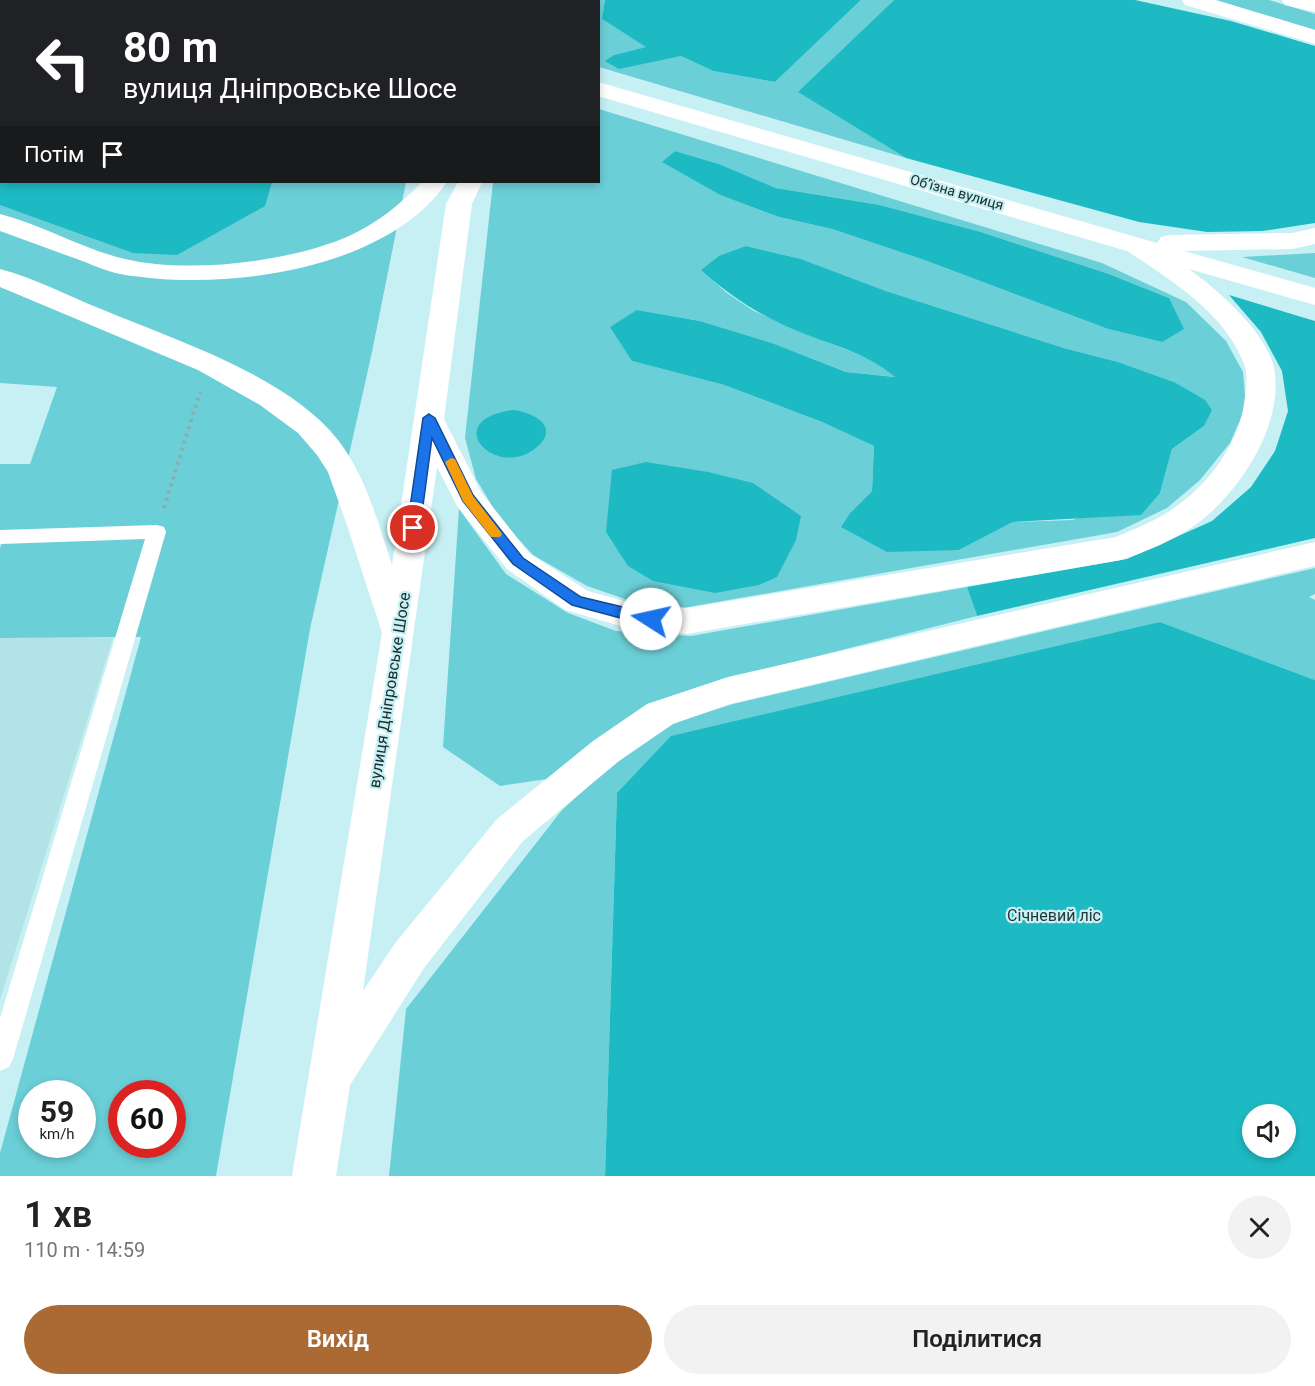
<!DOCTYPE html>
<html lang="uk">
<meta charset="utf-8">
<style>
:root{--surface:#fff;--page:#f2f2f2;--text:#222;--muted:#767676;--accent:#ab6a34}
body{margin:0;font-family:Roboto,sans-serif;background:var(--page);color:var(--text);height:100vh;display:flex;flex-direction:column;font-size:22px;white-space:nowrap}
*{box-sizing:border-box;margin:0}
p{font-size:20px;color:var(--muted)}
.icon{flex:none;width:33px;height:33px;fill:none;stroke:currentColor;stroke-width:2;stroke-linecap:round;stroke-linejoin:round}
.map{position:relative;height:1176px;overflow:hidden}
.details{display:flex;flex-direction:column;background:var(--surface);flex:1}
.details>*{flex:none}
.banner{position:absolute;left:0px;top:0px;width:600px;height:183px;box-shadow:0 3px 9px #0003;background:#202124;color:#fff;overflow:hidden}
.buttons{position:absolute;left:1242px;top:1104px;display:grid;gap:12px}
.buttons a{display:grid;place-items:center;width:54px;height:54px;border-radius:50%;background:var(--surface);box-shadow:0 3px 9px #0003;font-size:30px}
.speed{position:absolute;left:18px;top:1080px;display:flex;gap:12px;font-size:30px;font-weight:700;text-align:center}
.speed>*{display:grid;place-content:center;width:78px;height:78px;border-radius:50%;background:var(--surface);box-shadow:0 3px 9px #0003;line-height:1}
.speed small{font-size:15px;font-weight:400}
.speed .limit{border:9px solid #d22;background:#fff;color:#111}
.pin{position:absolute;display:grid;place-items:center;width:51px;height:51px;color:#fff;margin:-26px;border:3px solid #fff;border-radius:50%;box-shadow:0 2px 6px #0007}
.me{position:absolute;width:66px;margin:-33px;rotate:280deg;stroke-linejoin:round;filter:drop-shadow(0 0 4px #0008)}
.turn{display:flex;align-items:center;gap:21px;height:126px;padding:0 24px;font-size:27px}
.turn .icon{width:78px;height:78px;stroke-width:2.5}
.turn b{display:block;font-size:42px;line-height:51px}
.then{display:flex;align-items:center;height:57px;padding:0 24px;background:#0003;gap:12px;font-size:22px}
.round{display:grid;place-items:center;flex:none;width:63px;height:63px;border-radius:32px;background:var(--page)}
.head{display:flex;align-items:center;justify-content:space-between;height:102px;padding:0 24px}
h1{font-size:36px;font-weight:600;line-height:45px}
.cta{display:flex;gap:12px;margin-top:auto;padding:12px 24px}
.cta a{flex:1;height:69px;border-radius:36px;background:var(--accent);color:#fff;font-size:24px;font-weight:600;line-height:69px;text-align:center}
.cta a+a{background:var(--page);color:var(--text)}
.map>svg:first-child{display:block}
.built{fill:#b1e3e7}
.green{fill:#6bcfd7;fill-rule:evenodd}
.forest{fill:#1dbac4;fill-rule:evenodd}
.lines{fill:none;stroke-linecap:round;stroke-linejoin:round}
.path{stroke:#8cacaf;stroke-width:4;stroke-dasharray:3 4.5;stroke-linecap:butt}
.lane{fill:#fff;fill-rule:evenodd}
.primary{fill:#fff;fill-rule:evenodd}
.route{fill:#1a73e8;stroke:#114b97;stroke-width:1.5}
.slow{fill:#f59e0b}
.labels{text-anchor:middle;stroke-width:4.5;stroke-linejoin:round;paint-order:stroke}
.far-street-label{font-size:14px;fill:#1a2b2c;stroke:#c7f0f4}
.street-label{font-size:16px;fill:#1a2b2c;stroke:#c7f0f4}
.park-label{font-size:16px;fill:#21383a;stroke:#c7f0f4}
</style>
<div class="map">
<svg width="1315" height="1176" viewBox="0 0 1315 1176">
<rect width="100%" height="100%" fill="#c7f0f4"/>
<path class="built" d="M0 638H113L0 1000Z"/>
<g class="green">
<path d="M0 0H442L2 2V182H406L372 352 310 629 216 1176H0V1153L141 637 0 638V548L6 532H0V464H30L57 387 0 383ZM32 1094H82V1144H32ZM122 1094H172V1144H122Z"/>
<path d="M521 0H605L602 19 647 47 614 55 658 60 681 56 713 71 775 82 861 0H894L799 92 906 158 599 67 598 2Z"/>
<path d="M1213 0H1269L1315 14V30Z"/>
<path d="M599 109 1102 263 1186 302 1226 341 1243 372 1246 407 1230 443 1200 480 1167 508 1117 532 683 608 625 599 587 586 533 555 500 519 476 479 465 438 493 182H598ZM675 151 719 164 776 188 880 205 981 232 1109 274 1169 298 1162 342 1108 329 927 261 832 229 779 217 720 195 663 162ZM746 246 801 259 886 291 1064 348 1118 362 1174 382 1204 426 1172 449 1160 493 1072 520 1013 522 959 550 851 512 872 491 874 446 822 422 724 385 632 361 637 310 700 321 772 343 846 372 897 377 872 360 794 329 754 311 727 293 701 270Z"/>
<path d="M1315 253V278L1242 257Z"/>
<path d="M459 509 506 574 568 613 616 631 691 636 967 587 977 616 726 679 595 741 547 779 500 786 443 747Z"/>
<path d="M1315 568V594L1309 597 1315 600V680L1160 622 617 793 605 1176H389L406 1009 562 810 622 756 667 725 733 704Z"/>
</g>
<g class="forest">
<path d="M0 0 144 1 2 2V182H272L265 206 177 255 133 253 0 205Z"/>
<path d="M605 0H861L775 82 713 71 681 56 619 69 605 61 614 55 646 47 602 19Z"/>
<path d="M894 0H1135L1231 21 1315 46V223L1263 231 1207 232 1139 222 906 158 798 92Z"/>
<path d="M675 151 719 164 776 188 880 205 981 232 1109 274 1169 298 1184 329 1162 342 1108 329 927 261 832 229 779 217 720 195 662 162Z"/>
<path d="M746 246 801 259 886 291 1064 348 1118 362 1174 382 1205 400 1212 410 1204 426 1172 449 1160 493 1141 515 1013 522 959 550 887 552 841 527 851 512 872 491 874 446 822 422 724 385 632 361 610 327 637 310 700 321 772 343 846 372 895 377C868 353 828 344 795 330 759 315 730 296 701 270L719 256Z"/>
<path d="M1229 295 1315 321V538L977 616 967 587 1127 559 1212 521 1251 487 1275 451 1288 411 1282 371 1261 332Z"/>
<path d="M513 410C532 412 561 426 537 447 497 482 437 420 513 410Z"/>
<path d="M646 462 708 472 753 483 801 516 796 540 777 577 759 585 715 593 653 581 628 566 606 532 612 470Z"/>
<path d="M1160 622 1315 680V1176H605L617 793 671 736ZM1252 1114H1286V1148H1252Z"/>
</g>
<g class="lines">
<path class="path" d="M164 508 200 392"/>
<path class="lane" d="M157 525 164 527 166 532 13 1059 9 1067 0 1071V1018L145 539 0 544V530Z"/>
<g class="primary">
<path d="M293 0H318L319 2H294Z"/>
<path d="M461 0H483L461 2Z"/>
<rect x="487" y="0" width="22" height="2"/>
<path d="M1182 0H1216L1315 30V44L1185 5Z"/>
<path d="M1282 0H1315V12L1285 5Z"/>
<path d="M598 82 1157 243 1161 237 1170 235 1292 233 1315 228V244L1292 249 1184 251 1315 288V305L1189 269C1217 289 1267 333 1274 368 1285 424 1239 494 1195 525 1174 540 1146 552 1121 560L687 634 624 627 565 610 507 569 457 506 437 467 363 991 396 942 497 819 593 741 647 704 728 677 1315 542V566L730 704 673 724 619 761 523 841 424 968 350 1085 336 1176H292L382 633 347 525 328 472 317 455 298 433 260 405 198 370 0 287V269C35 278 68 296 101 309 175 340 288 376 338 440 366 476 378 523 392 565L446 204 458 182H482L472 204 444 419 481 492 529 553 588 591 624 601 687 608 1116 537C1132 530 1150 523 1165 514 1205 490 1241 444 1245 396 1246 386 1248 374 1244 364 1225 313 1171 280 1127 251L598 96Z"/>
<path d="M422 182H447C385 272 221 292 120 274 105 271 91 264 77 259 51 250 26 240 0 231V214C43 225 82 249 125 259 188 274 290 262 349 236 376 224 402 203 422 182Z"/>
</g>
</g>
<path class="route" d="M429 414 435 418 473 495 523 558 581 597 656 615 658 619 656 622 651 624 624 619 572 605 513 564 463 501 432 438 420 528 418 531H409L407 528 423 418Z"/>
<path class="slow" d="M451 458 455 459 473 496 500 531 502 534 500 537H491L463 501 445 462Z"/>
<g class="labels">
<g class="far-street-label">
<text transform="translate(957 192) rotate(16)" y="5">Обʼїзна вулиця</text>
</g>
<g class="street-label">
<text transform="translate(389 690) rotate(-81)" y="6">вулиця Дніпровське Шосе</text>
</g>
<g class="park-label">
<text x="1054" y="921">Січневий ліс</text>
</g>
</g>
</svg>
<div class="buttons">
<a><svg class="icon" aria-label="sound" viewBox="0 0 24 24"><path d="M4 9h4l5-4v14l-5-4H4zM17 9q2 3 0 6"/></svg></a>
</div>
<div class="speed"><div>59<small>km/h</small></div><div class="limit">60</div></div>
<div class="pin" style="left:413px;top:528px;background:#d93025"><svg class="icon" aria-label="arrive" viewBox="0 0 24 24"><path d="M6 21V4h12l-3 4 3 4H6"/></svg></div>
<svg class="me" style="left:651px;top:619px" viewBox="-20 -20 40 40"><circle r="19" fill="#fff"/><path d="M0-13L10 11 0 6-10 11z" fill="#1a73e8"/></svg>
<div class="banner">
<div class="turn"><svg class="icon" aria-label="left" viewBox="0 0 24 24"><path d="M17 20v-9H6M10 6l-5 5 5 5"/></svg><div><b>80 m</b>вулиця Дніпровське Шосе</div></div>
<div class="then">Потім<svg class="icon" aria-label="arrive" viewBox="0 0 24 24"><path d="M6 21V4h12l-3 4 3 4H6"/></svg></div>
</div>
</div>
<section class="details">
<div class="head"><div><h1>1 хв</h1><p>110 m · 14:59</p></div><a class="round"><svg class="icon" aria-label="close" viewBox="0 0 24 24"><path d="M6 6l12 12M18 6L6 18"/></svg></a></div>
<div class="cta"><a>Вихід</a><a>Поділитися</a></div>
</section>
